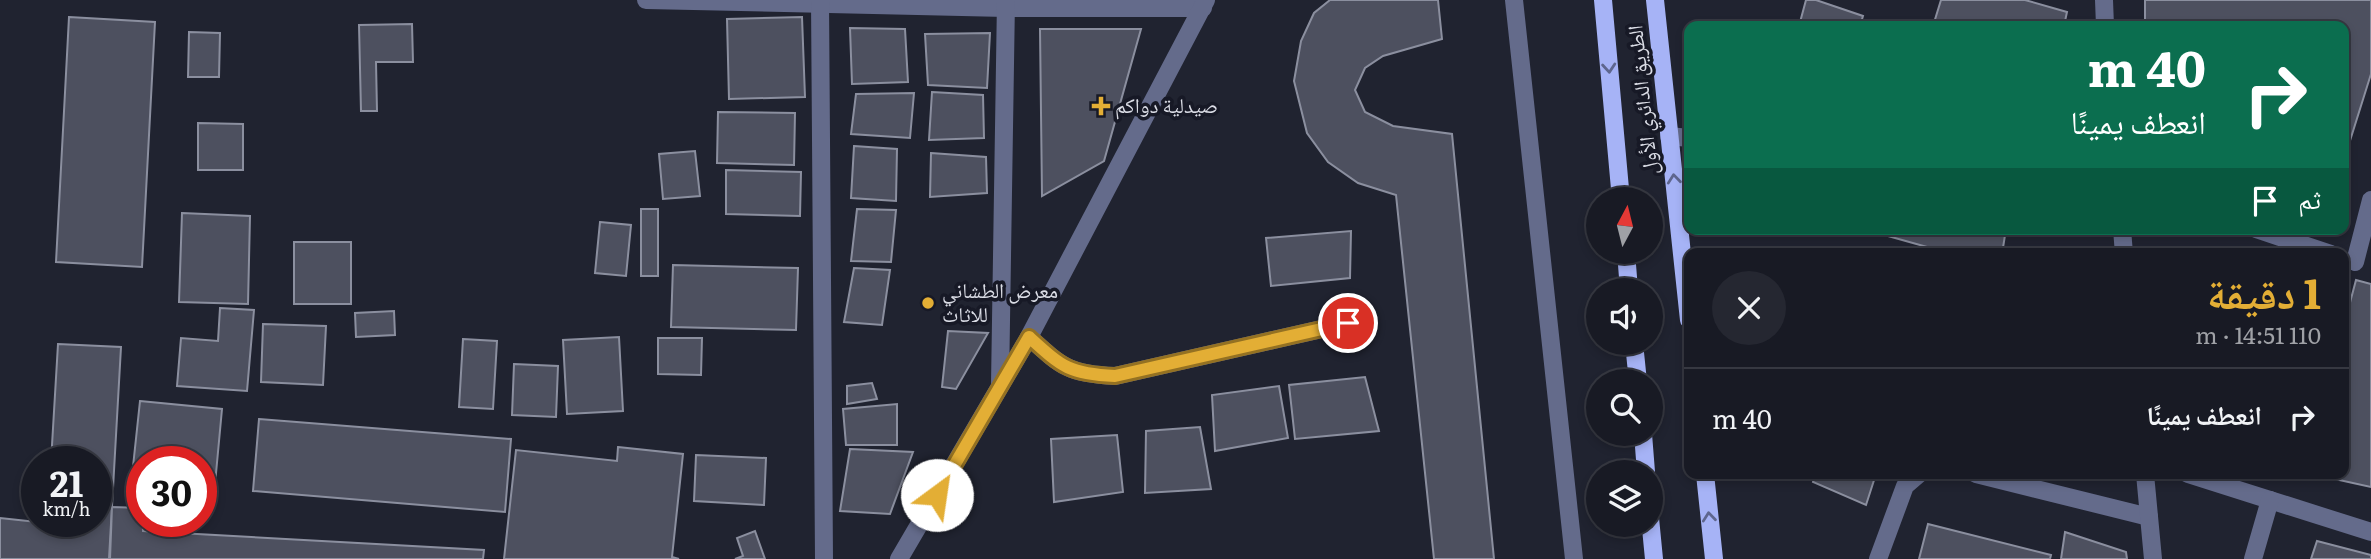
<!DOCTYPE html>
<html lang="ar">
<meta charset="utf-8">
<style>
:root{--surface:#181a24;--page:#252731;--text:#f1f3f6;--muted:#9fa1a6;--line:#363841;--accent:#e3ae35}
body{margin:0;font-family:Literata,"Noto Naskh Arabic",serif;background:var(--page);color:var(--text);direction:rtl;height:100vh;display:flex;flex-direction:column;font-size:26px;white-space:nowrap}
*{box-sizing:border-box;margin:0}
p{font-size:23px;color:var(--muted)}
.icon{flex:none;width:38px;height:38px;fill:none;stroke:currentColor;stroke-width:2;stroke-linecap:round;stroke-linejoin:round}
.map{position:relative;flex:1;overflow:hidden;direction:ltr}
.side{position:absolute;left:1684px;top:248px;width:665px;height:231px;display:flex;flex-direction:column;background:var(--surface);border-radius:14px;box-shadow:0 4px 10px #0003,0 0 0 2px var(--line);direction:rtl}
.side>*{flex:none}
.banner{position:absolute;left:1684px;top:21px;width:665px;height:214px;border-radius:14px;box-shadow:0 4px 10px #0003,0 0 0 2px var(--line);direction:rtl;background:#0b6e4f;color:#fff;overflow:hidden}
.needle{width:46px;rotate:7deg}
.fabs{position:absolute;left:1586px;top:187px;display:grid;gap:14px}
.fabs a{display:grid;place-items:center;width:77px;height:77px;border-radius:50%;background:var(--surface);box-shadow:0 4px 10px #0003,0 0 0 2px var(--line);font-size:35px}
.speed{position:absolute;left:21px;top:446px;display:flex;gap:14px;font-size:35px;font-weight:700;text-align:center}
.speed>*{display:grid;place-content:center;width:91px;height:91px;border-radius:50%;background:var(--surface);box-shadow:0 4px 10px #0003,0 0 0 2px var(--line);line-height:1}
.speed small{font-size:18px;font-weight:400}
.speed .limit{border:10px solid #d22;background:#fff;color:#111}
.pin{position:absolute;display:grid;place-items:center;width:60px;height:60px;color:#fff;margin:-30px;border:4px solid #fff;border-radius:50%;box-shadow:0 2px 7px #0007}
.me{position:absolute;width:77px;margin:-38px;rotate:31deg;stroke-linejoin:round;filter:drop-shadow(0 0 5px #0008)}
.turn{display:flex;align-items:center;gap:24px;height:147px;padding:0 28px;font-size:32px}
.turn .icon{width:91px;height:91px;stroke-width:2.5}
.turn b{display:block;font-size:49px;line-height:60px}
.then{display:flex;align-items:center;height:66px;padding:0 28px;background:#0003;gap:14px;font-size:26px}
.round{display:grid;place-items:center;flex:none;width:74px;height:74px;border-radius:37px;background:var(--page)}
.head{display:flex;align-items:center;justify-content:space-between;height:119px;padding:0 28px}
h1{font-size:42px;font-weight:700;line-height:52px;color:var(--accent)}
ul{padding:0;list-style:none}
li{display:flex;align-items:center;gap:21px;height:98px;padding:0 28px;border-top:2px solid var(--line)}
li div{flex:1}
li b{display:block;font-size:26px}
li em{font-style:normal}
.map>svg:first-child{display:block}
.building{fill:#4d505f;stroke:#8b8f9f;stroke-width:2}
.lines{fill:none;stroke-linecap:round;stroke-linejoin:round}
.minor{stroke:#646b8b;stroke-width:18}
.major{stroke:#a6b3f6;stroke-width:18}
.oneway{stroke:#5e668e}
.route-casing{stroke:#947122;stroke-width:18}
.route{stroke:#e3ae35;stroke-width:12}
.poi-dot{fill:#e3ae35;stroke:#171926;stroke-width:2.5}
.labels{text-anchor:middle;stroke-width:7;stroke-linejoin:round;paint-order:stroke}
.street-label{font-size:21px;fill:#dadce5;stroke:#171926}
.poi-label{font-size:21px;fill:#dadce5;stroke:#171926;text-anchor:start}
</style>
<div class="map">
<svg width="2371" height="559" viewBox="0 0 2371 559">
<rect width="100%" height="100%" fill="#202330"/>
<g class="building">
<path d="M1330 0H1438L1442 39 1383 56 1365 68 1355 90 1365 112 1393 126 1452 134 1494 559H1434L1396 195 1358 183 1328 162 1307 133 1294 81 1301 41 1314 13Z"/>
<path d="M1806 0H1816L1863 16 1860 26H1799Z"/>
<path d="M1941 0H2025L2067 12 2064 26H1933Z"/>
<path d="M2145 0H2371V74L2343 163V26H2145Z"/>
<path d="M69 17 155 22 142 267 56 262Z"/>
<path d="M802 17 805 97 729 99 727 19Z"/>
<path d="M412 24 413 62H376L377 111H361L359 25Z"/>
<path d="M850 28 905 29 908 82 852 84Z"/>
<path d="M1040 29H1141L1104 161 1042 196Z"/>
<path d="M189 32 220 33 219 77H188Z"/>
<path d="M990 33 987 88 928 85 925 34Z"/>
<path d="M932 92 983 95 984 138 929 140Z"/>
<path d="M914 93 910 138 851 134 856 94Z"/>
<path d="M718 112 795 113 794 165 717 163Z"/>
<path d="M198 123 243 124V170H198Z"/>
<path d="M854 146 897 149 896 201 851 198Z"/>
<path d="M695 151 700 196 663 199 659 154Z"/>
<path d="M931 153 986 157 987 193 930 197Z"/>
<path d="M726 170 801 172 800 216 726 214Z"/>
<rect x="641" y="209" width="17" height="67"/>
<path d="M857 209 896 210 891 262 851 261Z"/>
<path d="M182 213 250 216 248 304 179 302Z"/>
<path d="M600 222 631 225 626 276 595 273Z"/>
<path d="M1870 229H2006L2002 254H1952L1870 231Z"/>
<path d="M1351 231 1350 278 1271 286 1266 238Z"/>
<rect x="294" y="242" width="57" height="62"/>
<path d="M673 265 798 268 796 330 671 327Z"/>
<path d="M854 268 890 270 882 325 844 322Z"/>
<path d="M2356 280 2371 284V487L2312 474H2343V329Z"/>
<path d="M220 308 254 310 247 391 177 386 181 338 218 341Z"/>
<path d="M394 311 395 335 356 337 355 313Z"/>
<path d="M263 324 326 326 323 385 261 382Z"/>
<path d="M948 331 988 333 956 389 942 387Z"/>
<path d="M619 337 623 411 567 414 563 340Z"/>
<path d="M658 338H702L701 375 658 374Z"/>
<path d="M463 339 497 341 493 409 459 407Z"/>
<path d="M58 344 121 347 109 559H0V518L37 522H96V462H51Z"/>
<path d="M514 364 558 366 556 417 512 415Z"/>
<path d="M1365 377 1379 431 1295 439 1289 385Z"/>
<path d="M872 383 877 399 847 404V386Z"/>
<path d="M1279 386 1288 438 1215 451 1212 395Z"/>
<path d="M140 401 222 409 215 484 201 483V462H142V477L132 476Z"/>
<path d="M897 404V445H846L843 409Z"/>
<path d="M259 419 511 439 505 512 253 491Z"/>
<path d="M1200 427 1211 489 1145 493 1146 431Z"/>
<path d="M1117 435 1123 492 1054 502 1051 439Z"/>
<path d="M618 447 683 454 672 557 679 559H504L516 450 617 461Z"/>
<path d="M850 449 913 452 890 514 840 511Z"/>
<path d="M696 455 766 458 764 505 694 501Z"/>
<path d="M1815 474H1876L1866 505 1813 482Z"/>
<path d="M112 507 142 508 143 531 484 550 483 559H110Z"/>
<path d="M1928 524 2051 555 2050 559H1919Z"/>
<path d="M755 531 765 559H735L743 556 737 538Z"/>
<path d="M2065 532 2126 552 2127 559H2061Z"/>
<path d="M2317 541 2371 555V559H2311Z"/>
</g>
<g class="lines">
<g class="minor">
<path d="M646 0 1006 8H1203"/>
<path d="M820 0 824 559"/>
<path d="M1514 0 1574 559"/>
<path d="M2104 0 2105 26"/>
<path d="M1669 136 1689 138"/>
<path d="M2122 229 2124 254"/>
<path d="M2256 229 2331 254"/>
<path d="M2355 262 2371 200"/>
<path d="M1029 337C1062 367 1069 374 1115 376L1348 323"/>
<path d="M1000 385 1006 0"/>
<path d="M1976 474 2149 517"/>
<path d="M2145 474 2153 559"/>
<path d="M2188 474 2371 532"/>
<path d="M899 559 1029 337 1206 0"/>
<path d="M1878 559 1905 486 1919 474"/>
<path d="M2253 559 2270 500"/>
</g>
<g class="major">
<path d="M1603 0 1621 200"/>
<path d="M1655 0 1689 320"/>
<path d="M1626 252 1629 290"/>
<path d="M1634 343 1638 382"/>
<path d="M1643 434 1646 472"/>
<path d="M1705 474 1714 559"/>
<path d="M1650 518 1654 559"/>
</g>
</g>
<defs><path id="oneway-chevron" d="M-2-3.5L2.5 0L-2 3.5" fill="none" stroke-width="1.6" stroke-linecap="round" stroke-linejoin="round" transform="scale(1.75)"/></defs>
<g class="oneway">
<use href="#oneway-chevron" transform="translate(1609 68) rotate(85)"/>
<use href="#oneway-chevron" transform="translate(1674 179) rotate(-96)"/>
<use href="#oneway-chevron" transform="translate(1709 517) rotate(-96)"/>
</g>
<g class="lines">
<g class="route-casing">
<path id="route" d="M937 495 1029 337C1062 367 1069 374 1115 376L1348 323"/>
</g>
<use href="#route" class="route"/>
</g>
<g class="poi-dot">
<path d="M1097.5 95.5h7v7h7v7h-7v7h-7v-7h-7v-7h7z"/>
<circle cx="928" cy="303" r="7"/>
</g>
<g class="labels">
<g class="street-label">
<text transform="translate(1643 100) rotate(-96)" y="7">الطريق الدائري الأول</text>
</g>
<g class="poi-label">
<text x="1115" y="113">صيدلية دواكم</text>
<text x="942" y="298">معرض الطشاني<tspan x="942" dy="24">للاثاث</tspan></text>
</g>
</g>
</svg>
<div class="fabs">
<a><svg class="needle" viewBox="-14 -14 28 28"><path d="M0-13l5 13h-10z" fill="#e53935"/><path d="M0 13l5-13h-10z" fill="#9fa1a6"/></svg></a>
<a><svg class="icon" aria-label="sound" viewBox="0 0 24 24"><path d="M4 9h4l5-4v14l-5-4H4zM17 9q2 3 0 6"/></svg></a>
<a><svg class="icon" aria-label="search" viewBox="0 0 24 24"><circle cx="10" cy="10" r="6"/><path d="M15 15l6 6"/></svg></a>
<a><svg class="icon" aria-label="layers" viewBox="0 0 24 24"><path d="M12 4l9 5-9 5-9-5zM3 14l9 5 9-5"/></svg></a>
</div>
<div class="speed"><div>21<small>km/h</small></div><div class="limit">30</div></div>
<div class="pin" style="left:1348px;top:323px;background:#d93025"><svg class="icon" aria-label="arrive" viewBox="0 0 24 24"><path d="M6 21V4h12l-3 4 3 4H6"/></svg></div>
<svg class="me" style="left:937px;top:495px" viewBox="-20 -20 40 40"><circle r="19" fill="#fff"/><path d="M0-13L10 11 0 6-10 11z" fill="#e3ae35"/></svg>
<div class="banner">
<div class="turn"><svg class="icon" aria-label="right" viewBox="0 0 24 24"><path d="M7 20v-9h11M14 6l5 5-5 5"/></svg><div><b>40 m</b>انعطف يمينًا</div></div>
<div class="then">ثم<svg class="icon" aria-label="arrive" viewBox="0 0 24 24"><path d="M6 21V4h12l-3 4 3 4H6"/></svg></div>
</div>
<section class="side">
<div class="head"><div><h1>1 دقيقة</h1><p>110 m · 14:51</p></div><a class="round"><svg class="icon" aria-label="close" viewBox="0 0 24 24"><path d="M6 6l12 12M18 6L6 18"/></svg></a></div>
<ul>
<li><svg class="icon" aria-label="right" viewBox="0 0 24 24"><path d="M7 20v-9h11M14 6l5 5-5 5"/></svg><div><b>انعطف يمينًا</b></div><em>40 m</em></li>
</ul>
</section>
</div>
